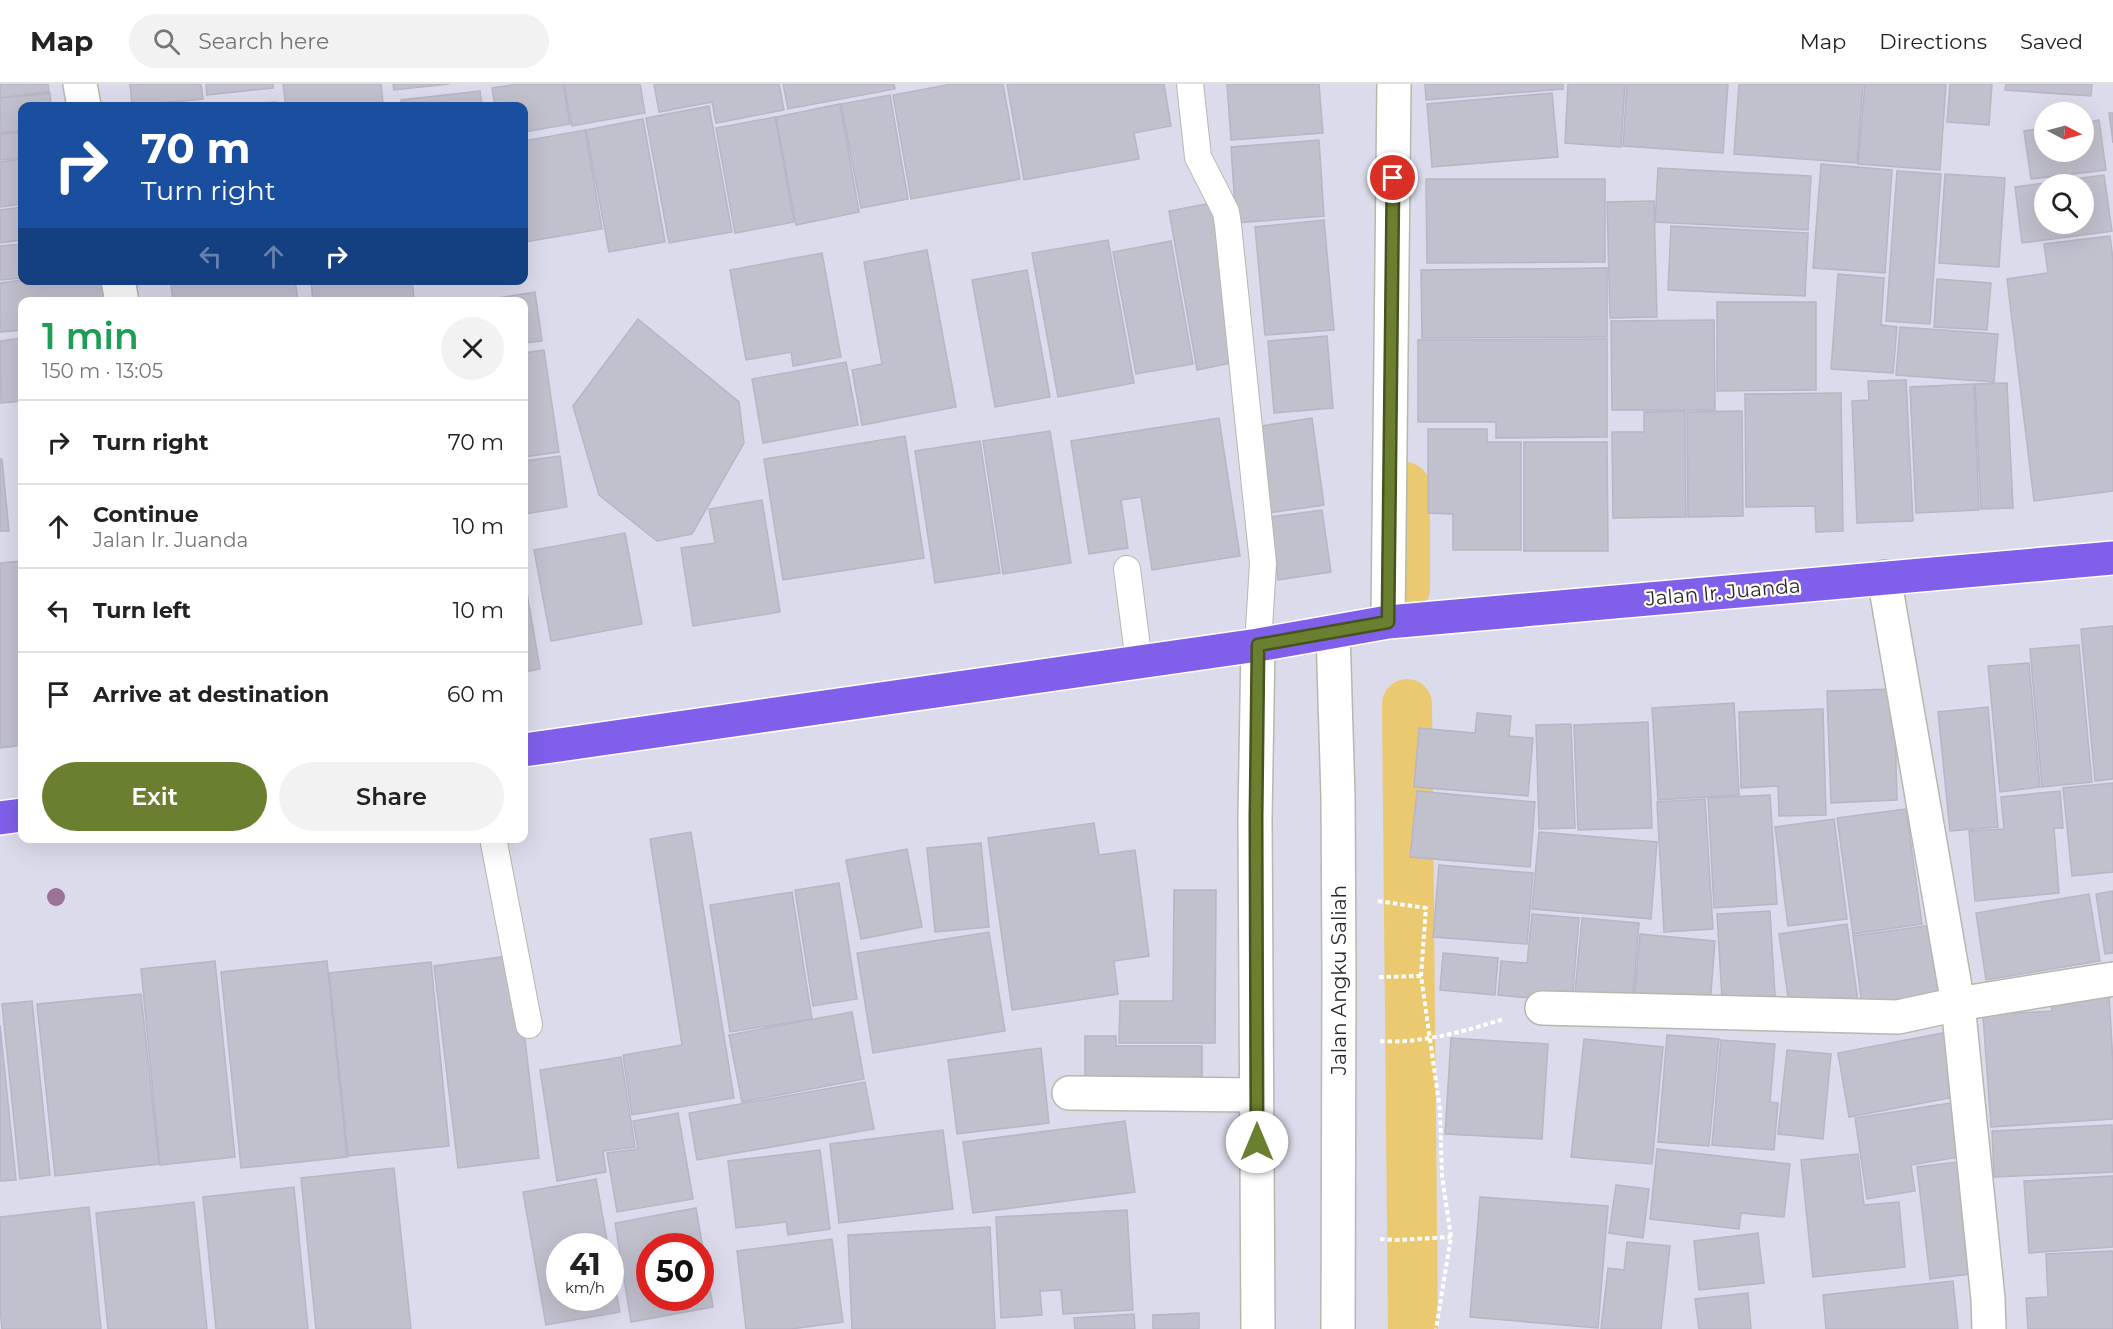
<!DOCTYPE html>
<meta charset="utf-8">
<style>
:root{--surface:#fff;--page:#f2f2f2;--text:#222;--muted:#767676;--line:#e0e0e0;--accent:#6a8030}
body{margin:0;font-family:Montserrat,sans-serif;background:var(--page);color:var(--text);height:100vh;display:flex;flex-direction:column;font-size:22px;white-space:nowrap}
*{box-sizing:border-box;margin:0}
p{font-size:20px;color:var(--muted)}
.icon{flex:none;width:33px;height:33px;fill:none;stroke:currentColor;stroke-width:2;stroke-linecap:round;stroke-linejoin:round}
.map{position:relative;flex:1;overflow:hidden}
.details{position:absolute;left:18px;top:213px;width:510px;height:546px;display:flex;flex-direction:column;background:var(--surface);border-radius:12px;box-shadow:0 6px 24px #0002}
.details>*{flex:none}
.hud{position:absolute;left:18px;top:18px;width:510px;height:183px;border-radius:12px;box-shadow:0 6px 24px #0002;background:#1a4fa0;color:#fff;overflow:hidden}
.needle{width:39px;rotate:96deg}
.buttons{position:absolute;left:2034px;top:18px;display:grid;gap:12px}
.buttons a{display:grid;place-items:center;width:60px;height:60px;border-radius:50%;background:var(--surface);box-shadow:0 6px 24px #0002;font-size:30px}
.speed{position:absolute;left:546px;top:1149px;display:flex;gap:12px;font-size:30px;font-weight:700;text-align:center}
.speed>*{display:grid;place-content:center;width:78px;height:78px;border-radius:50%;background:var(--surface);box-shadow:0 6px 24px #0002;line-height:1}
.speed small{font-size:15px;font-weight:400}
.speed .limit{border:9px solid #d22;background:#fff;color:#111}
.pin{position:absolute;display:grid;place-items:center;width:51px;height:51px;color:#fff;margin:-26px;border:3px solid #fff;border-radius:50%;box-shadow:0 2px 6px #0007}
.me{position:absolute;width:66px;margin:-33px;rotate:0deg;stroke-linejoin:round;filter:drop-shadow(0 0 4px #0008)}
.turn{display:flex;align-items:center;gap:21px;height:126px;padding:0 24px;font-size:27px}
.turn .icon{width:78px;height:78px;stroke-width:2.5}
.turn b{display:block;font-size:42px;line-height:51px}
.lanes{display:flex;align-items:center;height:57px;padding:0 24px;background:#0003;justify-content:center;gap:30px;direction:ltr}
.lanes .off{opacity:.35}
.round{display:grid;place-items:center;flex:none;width:63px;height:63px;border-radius:32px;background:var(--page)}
.head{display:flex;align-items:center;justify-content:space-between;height:102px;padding:0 24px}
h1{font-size:36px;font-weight:600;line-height:45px;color:#1e9e55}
.primary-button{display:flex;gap:12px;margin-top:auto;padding:12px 24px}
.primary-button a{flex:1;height:69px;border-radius:36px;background:var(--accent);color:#fff;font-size:24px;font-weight:600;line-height:69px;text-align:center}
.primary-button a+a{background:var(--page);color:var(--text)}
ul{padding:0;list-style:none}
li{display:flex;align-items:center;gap:18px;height:84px;padding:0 24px;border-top:2px solid var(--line)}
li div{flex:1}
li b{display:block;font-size:22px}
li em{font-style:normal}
header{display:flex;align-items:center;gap:36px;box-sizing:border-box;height:84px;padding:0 30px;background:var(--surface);border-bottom:2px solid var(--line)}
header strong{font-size:28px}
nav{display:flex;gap:33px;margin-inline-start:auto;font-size:21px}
.search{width:420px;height:54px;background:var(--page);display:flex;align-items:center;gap:15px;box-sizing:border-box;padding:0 21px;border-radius:33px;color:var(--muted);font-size:22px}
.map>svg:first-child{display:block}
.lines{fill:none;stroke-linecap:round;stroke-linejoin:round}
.canal{stroke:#eac971;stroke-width:50}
.building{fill:#c1c0cd;stroke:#b7b5c6;stroke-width:1.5;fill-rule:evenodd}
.service-casing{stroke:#b5b9ab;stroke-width:28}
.minor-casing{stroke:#b5b9ab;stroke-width:36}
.secondary-casing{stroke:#b5b9ab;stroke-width:36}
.primary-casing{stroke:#fff;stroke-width:36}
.path{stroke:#fff;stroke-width:4;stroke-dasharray:4.5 3;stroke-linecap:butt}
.service{stroke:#fff;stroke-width:26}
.minor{stroke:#fff;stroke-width:33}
.secondary{stroke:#fff;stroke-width:33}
.primary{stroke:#8060eb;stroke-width:33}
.tree{fill:#997296}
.route-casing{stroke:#45531f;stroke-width:15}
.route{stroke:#6a8030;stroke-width:10}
.labels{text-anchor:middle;stroke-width:4.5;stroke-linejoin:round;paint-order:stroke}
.street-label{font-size:20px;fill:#292929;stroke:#fff}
</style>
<header>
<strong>Map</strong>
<div class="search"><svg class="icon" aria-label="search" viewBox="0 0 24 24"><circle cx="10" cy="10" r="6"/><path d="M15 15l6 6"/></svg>Search here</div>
<nav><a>Map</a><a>Directions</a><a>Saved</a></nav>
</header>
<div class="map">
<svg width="2113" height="1245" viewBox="0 0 2113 1245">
<rect width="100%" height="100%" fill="#dbdbeb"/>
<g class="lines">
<g class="canal">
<path d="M1405 403V505"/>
<path d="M1407 620 1413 1245"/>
</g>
</g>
<g class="building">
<path d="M0 0H48L49 8 0 14Z"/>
<path d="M130 0H201L203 15 132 22Z"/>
<path d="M206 0H273V4L207 11Z"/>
<path d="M283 0H381L383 19 355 22H286Z"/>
<path d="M393 0H449L394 6Z"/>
<path d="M518 0H563L570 40 524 48V22H495L492 4Z"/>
<path d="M564 0H640L645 29 572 42Z"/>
<path d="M654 0H779L784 26 716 39 712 18 659 28Z"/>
<path d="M783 0H894L895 5 788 25Z"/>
<path d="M952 0H1003L1020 95 911 115 893 11Z"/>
<path d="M1007 0H1164L1171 42 1134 49 1139 75 1024 96Z"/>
<path d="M1227 0H1319L1323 49 1231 56Z"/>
<path d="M1425 0H1563V5L1426 16Z"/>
<path d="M1568 0H1625L1621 63 1565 59Z"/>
<path d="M1627 0H1728L1723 69 1623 62Z"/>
<path d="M1739 0H1863L1857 79 1734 70Z"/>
<path d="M1865 0H1946L1940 86 1858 80Z"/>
<path d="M1950 0H1992L1989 41 1947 38Z"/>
<path d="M2006 0H2092L2091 12 2005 6Z"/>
<path d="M480 7 482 22H402L401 16Z"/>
<path d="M50 9 51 22H22V47L0 49V14Z"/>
<path d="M1552 9 1558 73 1432 83 1427 20Z"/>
<path d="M890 11 908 115 861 124 841 20Z"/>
<path d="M276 18 277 22H232Z"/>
<path d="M840 20 859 128 796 141 776 33Z"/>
<path d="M709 22 732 148 669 159 646 34Z"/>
<path d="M2109 29H2113V59Z"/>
<path d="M775 33 794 138 735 149 716 44Z"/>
<path d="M643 35 665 158 609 168 586 46Z"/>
<path d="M2099 36 2106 86 2031 95 2024 47 2044 44V68H2084V39Z"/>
<path d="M585 46 602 145 524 158V57Z"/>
<path d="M22 48V74L0 76V50Z"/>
<path d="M1319 56 1324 132 1236 139 1231 63Z"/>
<path d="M22 75V120L0 123V78Z"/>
<path d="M1821 80 1892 86 1885 189 1813 184Z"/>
<path d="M1658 84 1811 92 1808 146 1655 138Z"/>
<path d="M1897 87 1941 90 1930 240 1886 237Z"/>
<path d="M1945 90 2005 94 1999 183 1939 179Z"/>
<path d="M2104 91 2112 147 2022 159 2015 103ZM2044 100H2084V140H2044Z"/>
<path d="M1426 95H1605V178L1427 179Z"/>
<path d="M1654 117 1657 233 1610 234 1607 118Z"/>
<path d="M1212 119 1240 277 1197 286 1169 127Z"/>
<path d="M22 123V156L0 159V126Z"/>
<path d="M1324 136 1334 246 1265 251 1255 143Z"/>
<path d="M1671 142 1808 149 1805 212 1668 206Z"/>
<path d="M2110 152 2113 175V407L2034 417 2007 195 2048 189 2044 160Z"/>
<path d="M1108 156 1134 299 1058 313 1032 169Z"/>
<path d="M1171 157 1193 280 1136 290 1113 168Z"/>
<path d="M22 160V194L0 196V162Z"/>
<path d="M927 166 956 323 862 341 852 286 882 280 864 178Z"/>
<path d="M822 169 841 273 793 282 791 268 746 276 730 186Z"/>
<path d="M1607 184V253L1422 254 1421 186Z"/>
<path d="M1027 186 1050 313 995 323 972 196Z"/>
<path d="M1838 190 1884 194 1881 241 1897 243 1893 289 1831 285Z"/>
<path d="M1937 195 1991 199 1987 246 1934 243Z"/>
<path d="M22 196H107L109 218H22V246L0 248V199Z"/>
<path d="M202 196H295L298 218H173L171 200Z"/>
<path d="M311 196H412L414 214 387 218H313Z"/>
<path d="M535 208 542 257 524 259V218H471Z"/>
<path d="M1717 218H1816V306L1717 307Z"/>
<path d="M638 235 739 318 744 359 692 450 657 457 599 411 573 322Z"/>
<path d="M1714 236 1715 326H1612L1611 237Z"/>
<path d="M1900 243 1998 250 1994 298 1896 291Z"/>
<path d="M1327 252 1333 324 1274 329 1268 257Z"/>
<path d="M22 254V317L1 319 0 257Z"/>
<path d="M1607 255V353L1496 354V338H1418V256Z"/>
<path d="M544 266 559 368 524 373V269Z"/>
<path d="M846 278 858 341 763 359 752 295Z"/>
<path d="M1906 296 1913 437 1857 439 1852 317 1869 316 1868 297Z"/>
<path d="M2007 299 2013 424 1981 425 1975 300Z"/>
<path d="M1974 300 1979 426 1916 429 1910 303Z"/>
<path d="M1841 309 1843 447 1816 448 1815 422 1746 423 1745 310Z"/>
<path d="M1685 327 1686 433 1613 434 1612 348H1644V328Z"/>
<path d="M1742 327 1743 432 1688 433 1687 328Z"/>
<path d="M1219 334 1240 472 1152 486 1141 413 1121 416 1128 464 1089 470 1071 357Z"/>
<path d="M1312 334 1324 421 1268 429 1255 343Z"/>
<path d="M1428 345H1487V358H1521V466H1453V430L1428 429Z"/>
<path d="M1050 347 1071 479 1003 490 983 357Z"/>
<path d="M905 352 924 474 783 496 764 375Z"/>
<path d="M980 357 1000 489 935 499 915 367Z"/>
<path d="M1524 358H1607L1608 467H1524Z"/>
<path d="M560 372 567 423 524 430V377Z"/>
<path d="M0 375H2L9 447H0Z"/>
<path d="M762 416 780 528 693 542 681 464 715 459 709 425Z"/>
<path d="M1322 426 1331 488 1278 496 1270 433Z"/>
<path d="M625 449 642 540 551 557 534 466Z"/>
<path d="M22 477V661L0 664V479Z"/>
<path d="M524 492 540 585 524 588Z"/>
<path d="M2113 542V695L2095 697 2081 545Z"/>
<path d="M2079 561 2092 698 2042 703 2030 565Z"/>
<path d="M2029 579 2040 703 2000 708 1988 582Z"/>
<path d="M1894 605 1897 716 1831 719 1827 607Z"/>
<path d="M1734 619 1739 711 1658 716 1652 624Z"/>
<path d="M1988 623 1998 743 1950 747 1938 628Z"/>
<path d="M1823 625 1826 731 1779 732 1778 702 1741 704 1739 628Z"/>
<path d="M1477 629 1511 632 1509 652 1533 654 1528 712 1414 703 1419 644 1475 649Z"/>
<path d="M1648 638 1652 744 1578 746 1574 641Z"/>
<path d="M1571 640 1575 744 1539 745 1536 641Z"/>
<path d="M2113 699V788L2072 792 2063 704Z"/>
<path d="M1417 707 1535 718 1530 783 1410 773Z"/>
<path d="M2060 707 2063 744H2054L2059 809 1975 817 1969 747 2004 745 2001 713Z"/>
<path d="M1770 711 1777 820 1714 824 1708 714Z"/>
<path d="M1705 715 1713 845 1664 848 1657 718Z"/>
<path d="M1906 725 1922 840 1853 850 1837 734Z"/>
<path d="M1834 735 1847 835 1788 842 1775 743Z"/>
<path d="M1094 739 1099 771 1135 766 1149 872 1114 877 1118 910 1012 926 988 754Z"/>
<path d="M691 748 734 1014 632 1031 623 971 682 961 650 755Z"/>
<path d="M1539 748 1657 758 1651 835 1532 825Z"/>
<path d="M981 759 989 843 935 848 927 764Z"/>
<path d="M907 765 922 843 861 855 846 776Z"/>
<path d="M1439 781 1533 789 1527 860 1433 853Z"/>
<path d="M839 799 857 915 813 922 795 806Z"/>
<path d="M1174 806H1216L1215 959H1119L1120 917H1173Z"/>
<path d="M2113 807V869L2105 870 2096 810Z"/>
<path d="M792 808 812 935 730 948 710 821Z"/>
<path d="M2089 810 2100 877 1986 896 1976 829Z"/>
<path d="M1770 827 1775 912 1722 914 1717 830Z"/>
<path d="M1532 830 1579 834 1572 918 1498 911 1501 877 1527 879Z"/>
<path d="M1582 834 1639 839 1632 922 1574 918Z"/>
<path d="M1847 840 1858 917 1790 927 1779 850Z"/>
<path d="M1932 841 1942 918 1863 929 1853 852Z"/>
<path d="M989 848 1005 947 873 969 857 869Z"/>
<path d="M1640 850 1715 857 1710 921 1634 915Z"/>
<path d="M1443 869 1498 874 1495 911 1440 906Z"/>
<path d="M515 871 539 1074 458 1084 434 882Z"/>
<path d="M215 877 235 1073 160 1081 141 885Z"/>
<path d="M327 877 347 1073 241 1084 221 888Z"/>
<path d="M431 878 449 1062 348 1072 329 889Z"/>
<path d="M141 910 159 1080 55 1092 37 920Z"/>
<path d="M2109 911 2113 979V1035L1991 1043 1983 931 2052 927 2051 915Z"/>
<path d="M32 917 50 1091 20 1095 2 920Z"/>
<path d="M852 928 864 995 742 1018 729 951Z"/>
<path d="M0 941 16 1096 0 1097Z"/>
<path d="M1948 948 1960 1012 1849 1033 1838 969Z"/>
<path d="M1667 951 1719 955 1709 1062 1658 1058Z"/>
<path d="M1085 952H1116V962H1202V1002H1085Z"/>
<path d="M1451 954 1548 960 1542 1055 1445 1050Z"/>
<path d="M1584 955 1663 963 1652 1080 1571 1073Z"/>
<path d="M1721 956 1775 960 1770 1018 1778 1019 1774 1066 1712 1061Z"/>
<path d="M1041 964 1049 1039 957 1050 948 976Z"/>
<path d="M1787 966 1831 970 1823 1055 1778 1050Z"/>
<path d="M621 973 635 1063 603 1067 606 1088 557 1097 540 986Z"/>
<path d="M865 998 874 1045 697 1076 689 1029Z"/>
<path d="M1956 1018 1965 1072 1911 1081 1915 1107 1867 1115 1855 1034Z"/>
<path d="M678 1029 693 1115 617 1128 607 1069 638 1065 633 1037Z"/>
<path d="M1125 1037 1135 1108 973 1129 963 1058Z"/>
<path d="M2112 1041 2113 1088 1994 1093 1992 1047Z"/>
<path d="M943 1046 953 1125 839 1139 830 1060Z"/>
<path d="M1657 1065 1790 1080 1784 1133 1741 1129 1739 1145 1650 1135Z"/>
<path d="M820 1066 830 1145 788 1151 786 1138 736 1144 728 1077Z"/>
<path d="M1858 1070 1864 1121 1899 1118 1905 1183 1813 1193 1801 1076Z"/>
<path d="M1966 1077 1979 1189 1930 1195 1917 1083Z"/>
<path d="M394 1084 411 1245H316L301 1094Z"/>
<path d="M2113 1092V1163L2029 1169 2024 1097Z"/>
<path d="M596 1095 608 1162H560V1214H610V1176L620 1228 546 1241 523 1108Z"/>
<path d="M1616 1101 1649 1105 1643 1154 1609 1149Z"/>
<path d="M294 1103 308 1245H216L203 1113Z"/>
<path d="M1480 1113 1608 1122 1598 1244 1470 1233Z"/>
<path d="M194 1118 207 1245H108L96 1129Z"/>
<path d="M89 1123 101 1245H2L0 1223V1133Z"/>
<path d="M696 1124 713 1223 631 1238 615 1139ZM650 1162H700V1214H650Z"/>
<path d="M1127 1126 1133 1226 1063 1230 1061 1206 1040 1207 1042 1231 1001 1234 996 1133Z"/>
<path d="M990 1143 995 1245H852L848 1151Z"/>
<path d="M1758 1149 1764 1199 1699 1206 1694 1157Z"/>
<path d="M832 1155 843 1238 791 1245H746L737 1167Z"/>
<path d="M1627 1158 1670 1162 1661 1245H1601L1608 1184 1624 1186Z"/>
<path d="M2113 1167V1245H2028L2026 1214 2048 1213 2046 1170Z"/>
<path d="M1953 1197 1958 1245H1826L1823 1211Z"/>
<path d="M1748 1209 1751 1245H1699L1695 1215Z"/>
<path d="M1199 1229V1245H1153V1231Z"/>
<path d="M1134 1230 1135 1245H1075L1074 1234Z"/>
</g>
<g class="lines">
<g class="service-casing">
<g id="service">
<path d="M1190 0 1198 73 1226 128 1228 141 1263 479 1258 561"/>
<path d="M1127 485 1139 578"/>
<path d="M493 754 529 941"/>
</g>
</g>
<g class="minor-casing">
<g id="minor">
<path d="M80 0 84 22"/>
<path d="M118 196 122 218"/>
<path d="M1884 493 1958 920 1988 1215 1989 1245"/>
<path d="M1388 538 1394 0"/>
<path d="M1542 924 1898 933 1958 920 2113 895"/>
<path d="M1069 1009 1256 1011"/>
</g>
</g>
<g class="secondary-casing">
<g id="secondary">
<path d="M1333 548 1338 713 1339 891 1338 1245"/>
<path d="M1258 561 1255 734 1258 1245"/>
</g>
</g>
<g class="primary-casing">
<g id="primary">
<path d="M524 666 1258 561 1388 538 2113 474"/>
<path d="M0 734 22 731"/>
</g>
</g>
<g class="path">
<path d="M1378 817 1426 824 1421 892 1440 1026 1442 1092 1451 1153 1436 1245"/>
<path d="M1379 893 1421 892"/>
<path d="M1380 957C1421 960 1465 947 1504 935"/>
<path d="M1380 1155 1397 1156 1451 1153"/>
</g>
<use href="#service" class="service"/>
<use href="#minor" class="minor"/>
<use href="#secondary" class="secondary"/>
<use href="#primary" class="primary"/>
</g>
<circle class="tree" cx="56" cy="813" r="9"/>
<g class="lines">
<g class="route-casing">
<path id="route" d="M1257 1058 1256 734 1258 561 1388 538 1393 94"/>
</g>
<use href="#route" class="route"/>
</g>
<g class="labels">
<g class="street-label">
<text transform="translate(1723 508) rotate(-5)" y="7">Jalan Ir. Juanda</text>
<text transform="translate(1339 896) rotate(-90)" y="7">Jalan Angku Saliah</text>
</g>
</g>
</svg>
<div class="buttons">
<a><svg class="needle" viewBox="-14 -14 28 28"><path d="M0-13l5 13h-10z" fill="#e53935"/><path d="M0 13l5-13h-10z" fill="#767676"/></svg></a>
<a><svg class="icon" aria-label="search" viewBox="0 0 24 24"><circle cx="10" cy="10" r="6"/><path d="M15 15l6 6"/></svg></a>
</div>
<div class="speed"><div>41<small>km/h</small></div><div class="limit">50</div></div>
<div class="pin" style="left:1393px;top:94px;background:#d93025"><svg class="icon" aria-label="arrive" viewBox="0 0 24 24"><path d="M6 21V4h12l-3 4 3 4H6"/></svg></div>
<svg class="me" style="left:1257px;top:1058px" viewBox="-20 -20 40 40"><circle r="19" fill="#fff"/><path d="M0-13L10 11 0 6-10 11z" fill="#6a8030"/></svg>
<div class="hud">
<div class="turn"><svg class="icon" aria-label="right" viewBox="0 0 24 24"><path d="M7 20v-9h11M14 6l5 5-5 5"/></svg><div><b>70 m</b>Turn right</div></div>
<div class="lanes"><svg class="icon off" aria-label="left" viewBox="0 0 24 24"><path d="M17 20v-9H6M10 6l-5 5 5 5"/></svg><svg class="icon off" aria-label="ahead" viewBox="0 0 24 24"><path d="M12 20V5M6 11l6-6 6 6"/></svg><svg class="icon" aria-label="right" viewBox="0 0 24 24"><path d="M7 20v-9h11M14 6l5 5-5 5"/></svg></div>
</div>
<section class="details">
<div class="head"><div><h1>1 min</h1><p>150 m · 13:05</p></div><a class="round"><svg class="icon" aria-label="close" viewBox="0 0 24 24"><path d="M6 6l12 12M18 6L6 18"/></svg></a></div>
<ul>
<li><svg class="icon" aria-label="right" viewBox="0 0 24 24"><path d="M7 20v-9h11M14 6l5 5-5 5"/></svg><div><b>Turn right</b></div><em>70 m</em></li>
<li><svg class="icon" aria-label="ahead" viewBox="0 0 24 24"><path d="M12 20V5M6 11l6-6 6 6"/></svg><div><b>Continue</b><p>Jalan Ir. Juanda</p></div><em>10 m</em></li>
<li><svg class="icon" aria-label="left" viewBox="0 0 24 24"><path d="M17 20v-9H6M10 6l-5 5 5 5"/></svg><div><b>Turn left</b></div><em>10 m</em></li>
<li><svg class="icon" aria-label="arrive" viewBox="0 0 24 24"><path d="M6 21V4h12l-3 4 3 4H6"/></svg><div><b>Arrive at destination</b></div><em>60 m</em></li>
</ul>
<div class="primary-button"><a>Exit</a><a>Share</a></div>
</section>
</div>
